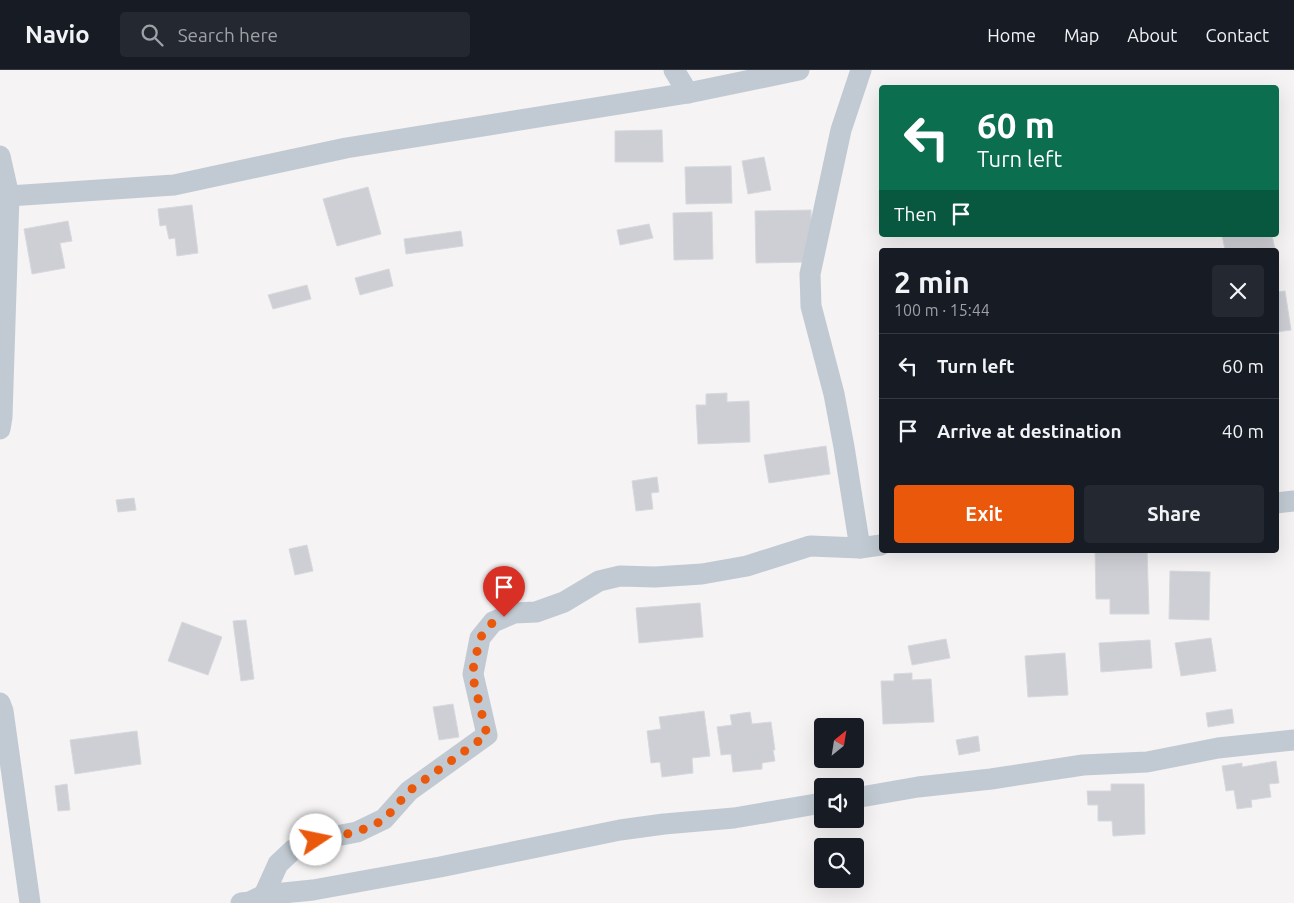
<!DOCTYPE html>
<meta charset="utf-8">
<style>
:root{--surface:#171b24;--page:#242831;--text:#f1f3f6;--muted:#9ea1a6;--line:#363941;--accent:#ea580c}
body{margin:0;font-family:Ubuntu,sans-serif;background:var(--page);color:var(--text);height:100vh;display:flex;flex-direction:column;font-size:19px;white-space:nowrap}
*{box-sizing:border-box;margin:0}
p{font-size:16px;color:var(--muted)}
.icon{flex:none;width:28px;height:28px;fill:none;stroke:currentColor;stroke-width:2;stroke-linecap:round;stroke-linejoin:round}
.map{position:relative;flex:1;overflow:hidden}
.drawer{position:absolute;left:879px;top:178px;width:400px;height:305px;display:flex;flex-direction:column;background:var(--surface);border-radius:5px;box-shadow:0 5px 20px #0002}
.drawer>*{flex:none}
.banner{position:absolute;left:879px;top:15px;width:400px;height:152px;border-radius:5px;box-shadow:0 5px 20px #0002;background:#0b6e4f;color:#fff;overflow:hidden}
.needle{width:32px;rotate:30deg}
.buttons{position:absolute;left:814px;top:648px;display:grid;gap:10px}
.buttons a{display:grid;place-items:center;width:50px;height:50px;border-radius:5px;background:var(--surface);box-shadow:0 5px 20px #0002;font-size:25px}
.pin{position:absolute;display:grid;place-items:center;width:42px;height:42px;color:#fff;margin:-51px -21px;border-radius:50% 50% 50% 0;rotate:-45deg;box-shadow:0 0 5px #0007}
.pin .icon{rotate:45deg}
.me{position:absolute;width:55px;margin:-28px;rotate:79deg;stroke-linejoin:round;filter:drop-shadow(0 0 4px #0008)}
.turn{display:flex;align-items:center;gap:18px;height:105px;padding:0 15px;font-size:22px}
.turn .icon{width:65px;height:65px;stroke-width:2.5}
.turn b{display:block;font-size:35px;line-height:42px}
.then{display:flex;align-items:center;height:48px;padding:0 15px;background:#0003;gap:10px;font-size:19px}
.round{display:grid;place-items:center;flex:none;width:52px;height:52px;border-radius:5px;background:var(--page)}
.summary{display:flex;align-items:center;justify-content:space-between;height:85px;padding:0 15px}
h1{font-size:30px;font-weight:700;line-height:38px}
.action{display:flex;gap:10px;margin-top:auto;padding:10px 15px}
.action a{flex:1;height:58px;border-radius:5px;background:var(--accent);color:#fff;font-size:20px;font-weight:700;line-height:58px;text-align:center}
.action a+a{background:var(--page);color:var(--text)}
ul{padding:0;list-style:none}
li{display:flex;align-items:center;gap:15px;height:65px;padding:0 15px;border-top:1px solid var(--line)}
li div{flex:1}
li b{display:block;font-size:19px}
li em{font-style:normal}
header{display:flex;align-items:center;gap:30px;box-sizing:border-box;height:70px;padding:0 25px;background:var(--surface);border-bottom:1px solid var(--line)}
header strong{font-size:24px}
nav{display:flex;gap:28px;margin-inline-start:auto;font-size:18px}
.search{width:350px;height:45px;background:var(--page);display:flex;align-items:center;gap:12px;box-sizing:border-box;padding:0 18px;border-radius:5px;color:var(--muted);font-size:19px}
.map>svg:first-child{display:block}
.building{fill:#cdcfd5;stroke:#d7d9de}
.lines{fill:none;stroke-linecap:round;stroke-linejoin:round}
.minor{stroke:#c1cad2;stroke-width:21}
.route{stroke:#ea580c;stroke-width:9;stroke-dasharray:0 16.2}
</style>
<header>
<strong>Navio</strong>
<div class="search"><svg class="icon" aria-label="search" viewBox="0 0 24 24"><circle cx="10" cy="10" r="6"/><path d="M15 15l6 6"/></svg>Search here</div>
<nav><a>Home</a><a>Map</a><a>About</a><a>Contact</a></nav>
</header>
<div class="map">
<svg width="1294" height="833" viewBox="0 0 1294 833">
<rect width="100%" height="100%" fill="#f5f3f3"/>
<g class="building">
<path d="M662 60 663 92H615V61Z"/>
<path d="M764 87 771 120 748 124 742 91Z"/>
<path d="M731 96 732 133 686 134 685 97Z"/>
<path d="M368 117 381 164 337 176 323 129Z"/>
<path d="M192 135 198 183 177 186 175 168 169 169 166 155 160 156 158 139Z"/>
<path d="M811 140 812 192 756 193 755 141Z"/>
<path d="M712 142 713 189 674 190 673 143Z"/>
<path d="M68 151 72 171 60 173 65 198 32 204 24 159Z"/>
<path d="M649 154 653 168 620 175 617 160Z"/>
<path d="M461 161 463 176 406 184 404 169Z"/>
<path d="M1222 165H1264V167L1272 165 1275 180H1225Z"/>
<path d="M389 199 393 216 360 225 355 208Z"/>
<path d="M307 215 311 229 273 239 268 225Z"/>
<path d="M1285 221 1291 260 1276 262V222Z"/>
<path d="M727 323V332L749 331 750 372 698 374 696 335H706V324Z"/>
<path d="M826 376 830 404 769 413 764 385Z"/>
<path d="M657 407 659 422 651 423 653 439 636 441 632 411Z"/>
<path d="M134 428 136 440 118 442 116 430Z"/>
<path d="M307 475 313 501 295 505 289 479Z"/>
<path d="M1095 480H1147L1149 544H1110V529H1096Z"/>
<path d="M1170 501 1210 502 1209 550 1169 549Z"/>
<path d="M700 533 703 567 639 573 636 538Z"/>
<path d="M246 550 254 609 241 611 233 551Z"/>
<path d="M182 552 222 567 208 605 168 591Z"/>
<path d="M1211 568 1216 601 1181 606 1175 573Z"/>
<path d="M946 569 950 588 912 595 908 576Z"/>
<path d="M1150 570 1152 598 1101 602 1099 573Z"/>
<path d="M1065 583 1068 625 1028 627 1025 586Z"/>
<path d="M912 603V610L931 609 934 652 883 654 881 611H894V604Z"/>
<path d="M453 634 459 667 439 670 433 637Z"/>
<path d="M1232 639 1234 653 1208 657 1206 643Z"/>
<path d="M704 641 710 686 692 688 693 703 662 707 660 692 651 693 647 661 661 659 659 647Z"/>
<path d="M750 642 752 654 771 652 775 680H773L775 691 762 693V699L733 702 731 684 721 685 717 657 732 655 730 645Z"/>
<path d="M137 661 141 694 75 704 70 670Z"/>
<path d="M978 666 980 681 959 685 956 670Z"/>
<path d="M1276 691 1279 713 1269 714 1271 727 1251 730 1252 737 1237 739 1234 720 1226 721 1222 696 1242 693V697Z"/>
<path d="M67 714 70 740 58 741 55 716Z"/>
<path d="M1111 714H1144L1145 764 1113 766 1112 751H1098V735H1088L1087 721H1111Z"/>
</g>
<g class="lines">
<g class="minor">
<path d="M674 0 688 23"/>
<path d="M0 86 9 126 2 347 0 359"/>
<path d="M9 126 174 115 346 78 688 23 799 0"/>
<path d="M1276 433 1294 431"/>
<path d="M860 478 844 377 834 324 811 236 810 204 841 60 861 0"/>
<path d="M0 633 3 641 30 833"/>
<path d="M855 728 918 717 991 709 1083 695 1147 692 1218 678 1294 670"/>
<path d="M264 825 278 794 294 779 316 770 357 762 384 749 409 721 487 665 473 604 480 568 493 552 514 543 536 542 564 532 599 511 620 506 655 507 702 504 747 496 810 476 860 478 881 475"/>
<path d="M241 833 250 832 264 825 313 820 440 797 620 760 664 754 734 748 822 733"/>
</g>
</g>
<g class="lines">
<path class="route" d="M316 770 357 762 384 750 409 721 487 665 472 604 480 568 493 552 504 547"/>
</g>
</svg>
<div class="buttons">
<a><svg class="needle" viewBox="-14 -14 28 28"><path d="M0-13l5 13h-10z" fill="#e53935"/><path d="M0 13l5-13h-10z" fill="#9ea1a6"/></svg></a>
<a><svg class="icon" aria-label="sound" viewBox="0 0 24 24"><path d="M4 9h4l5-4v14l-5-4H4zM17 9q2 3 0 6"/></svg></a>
<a><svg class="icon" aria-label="search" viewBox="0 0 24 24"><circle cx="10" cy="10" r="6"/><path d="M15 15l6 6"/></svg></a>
</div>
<div class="pin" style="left:504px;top:547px;background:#d93025"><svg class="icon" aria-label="arrive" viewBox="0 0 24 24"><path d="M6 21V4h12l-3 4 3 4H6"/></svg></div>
<svg class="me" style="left:316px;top:770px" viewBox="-20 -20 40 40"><circle r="19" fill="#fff"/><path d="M0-13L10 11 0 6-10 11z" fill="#ea580c"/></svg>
<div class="banner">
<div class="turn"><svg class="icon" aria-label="left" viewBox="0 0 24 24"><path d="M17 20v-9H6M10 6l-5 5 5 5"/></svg><div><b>60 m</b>Turn left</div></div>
<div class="then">Then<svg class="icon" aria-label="arrive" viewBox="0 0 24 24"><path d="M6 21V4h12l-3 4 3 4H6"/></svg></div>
</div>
<section class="drawer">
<div class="summary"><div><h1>2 min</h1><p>100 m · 15:44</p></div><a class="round"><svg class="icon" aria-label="close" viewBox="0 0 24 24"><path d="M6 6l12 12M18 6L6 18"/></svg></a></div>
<ul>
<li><svg class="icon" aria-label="left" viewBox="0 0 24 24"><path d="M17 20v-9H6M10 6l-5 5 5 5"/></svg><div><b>Turn left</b></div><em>60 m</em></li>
<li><svg class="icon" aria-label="arrive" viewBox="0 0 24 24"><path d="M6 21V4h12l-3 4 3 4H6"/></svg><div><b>Arrive at destination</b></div><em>40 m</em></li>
</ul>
<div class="action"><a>Exit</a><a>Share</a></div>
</section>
</div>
